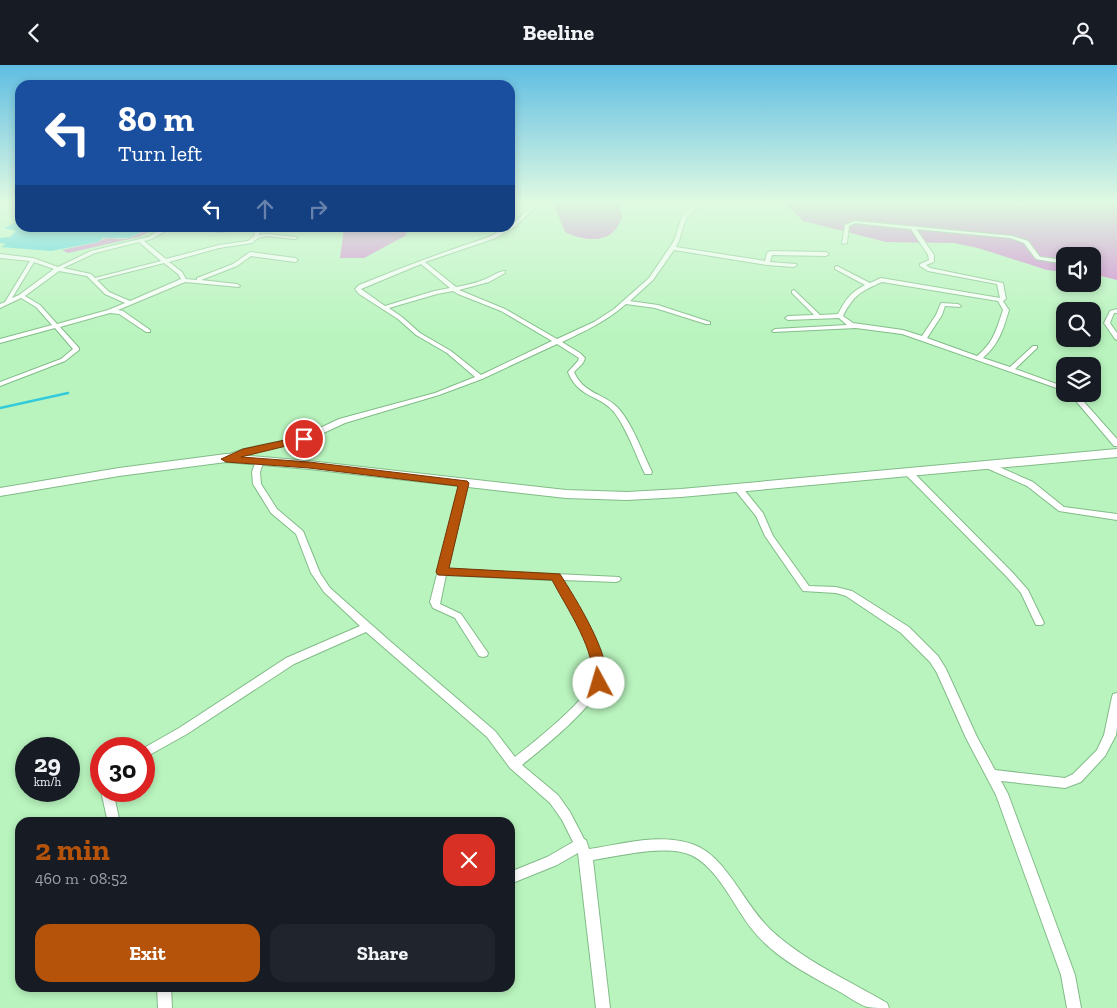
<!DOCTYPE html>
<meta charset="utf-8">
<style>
:root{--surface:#171b24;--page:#20242c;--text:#f1f3f6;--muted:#9ea1a6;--accent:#b45309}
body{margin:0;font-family:"Zilla Slab",serif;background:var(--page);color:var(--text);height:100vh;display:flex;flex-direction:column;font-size:19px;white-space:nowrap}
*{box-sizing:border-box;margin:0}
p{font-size:16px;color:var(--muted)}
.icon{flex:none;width:28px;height:28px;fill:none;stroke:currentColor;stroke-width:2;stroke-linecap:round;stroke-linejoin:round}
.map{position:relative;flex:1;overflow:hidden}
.details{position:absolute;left:15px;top:752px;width:500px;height:175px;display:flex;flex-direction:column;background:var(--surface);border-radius:15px;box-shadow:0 2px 8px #0003}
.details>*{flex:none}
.hud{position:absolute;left:15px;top:15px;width:500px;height:152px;border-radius:15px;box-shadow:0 2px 8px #0003;background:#1a4fa0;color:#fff;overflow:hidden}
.controls{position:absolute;left:1056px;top:182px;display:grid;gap:10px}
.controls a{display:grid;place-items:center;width:45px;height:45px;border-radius:10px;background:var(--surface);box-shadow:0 2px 8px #0003;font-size:25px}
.speed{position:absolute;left:15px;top:672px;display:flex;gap:10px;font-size:25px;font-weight:700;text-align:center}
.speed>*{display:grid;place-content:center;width:65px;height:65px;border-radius:50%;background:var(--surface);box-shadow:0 2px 8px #0003;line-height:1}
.speed small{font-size:12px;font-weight:400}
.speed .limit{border:8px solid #d22;background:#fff;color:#111}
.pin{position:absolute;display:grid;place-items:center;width:42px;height:42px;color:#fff;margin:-21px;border:2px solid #fff;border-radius:50%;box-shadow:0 1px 5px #0007}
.me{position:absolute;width:55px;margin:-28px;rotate:354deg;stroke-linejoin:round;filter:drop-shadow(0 0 4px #0008)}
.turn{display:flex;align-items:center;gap:18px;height:105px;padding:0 20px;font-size:22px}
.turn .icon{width:65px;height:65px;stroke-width:2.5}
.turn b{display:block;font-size:35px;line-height:42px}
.lanes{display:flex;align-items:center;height:48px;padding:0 20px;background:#0003;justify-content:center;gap:25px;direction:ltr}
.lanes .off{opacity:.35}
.round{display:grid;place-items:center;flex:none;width:52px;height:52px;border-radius:15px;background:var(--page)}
.overview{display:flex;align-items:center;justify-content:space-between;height:85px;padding:0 20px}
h1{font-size:30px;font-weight:700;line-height:38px;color:var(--accent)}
.primary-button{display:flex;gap:10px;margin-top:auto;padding:10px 20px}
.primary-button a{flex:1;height:58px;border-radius:15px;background:var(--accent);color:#fff;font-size:20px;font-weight:700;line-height:58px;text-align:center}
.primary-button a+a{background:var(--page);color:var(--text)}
header{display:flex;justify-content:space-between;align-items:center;height:65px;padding:0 20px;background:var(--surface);font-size:22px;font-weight:700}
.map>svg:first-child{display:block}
.forest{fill:#d17bd1}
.water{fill:#33cadc}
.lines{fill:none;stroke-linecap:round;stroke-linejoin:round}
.stream{stroke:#33cadc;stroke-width:2.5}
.minor-casing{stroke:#82bb88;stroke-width:2}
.primary-casing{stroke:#82bb88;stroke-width:2}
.minor{fill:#fff;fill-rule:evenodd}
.primary{fill:#fff;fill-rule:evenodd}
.route{fill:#b45309;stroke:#753606}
</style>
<header><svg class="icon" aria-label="back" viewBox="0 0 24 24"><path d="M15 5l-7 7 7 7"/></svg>Beeline<svg class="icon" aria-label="person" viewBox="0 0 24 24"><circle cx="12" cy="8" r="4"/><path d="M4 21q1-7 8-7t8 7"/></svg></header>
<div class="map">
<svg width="1117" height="943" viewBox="0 0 1117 943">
<rect width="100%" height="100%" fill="#b9f4be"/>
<g class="forest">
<path d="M553 137H618L622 152C620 156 618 163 614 166 602 179 579 174 565 167Z"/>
<path d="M784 137H1117V215L1093 209 1092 191H1065V207L1047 205 978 183 954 178 886 177 823 161 803 156Z"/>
<path d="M138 163H157L139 172 68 188 62 185 98 177C106 171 114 174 123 174 130 174 137 170 143 166Z"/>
<path d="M344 163V162L409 163 405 171 364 193H340Z"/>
</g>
<path class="water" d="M20 155V162H137L144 166 129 173H103L98 177 51 186 1 182 6 179 0 178V173L10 172 16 166 4 163Z"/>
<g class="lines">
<path class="stream" d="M0 343 68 328"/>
<g class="minor-casing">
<g id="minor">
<path d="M510 137 535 142 515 162 496 173 425 197 456 222C465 220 474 219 483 215 490 213 498 206 505 206V208L489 217 459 225 505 244 557 274 594 257 614 244 649 213 674 176 682 151 689 144 707 137H712C707 141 699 142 694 146 682 153 683 171 676 182L765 196 767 188 770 186 826 187 829 189 826 191 772 190 770 197 796 199 797 200 794 202 767 200 674 185 653 215 630 236 658 240 710 257V259H706L655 243 626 239C607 256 585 266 562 277L580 288 585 293 583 298 574 307C584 330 605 328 619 344 634 362 642 387 652 407L651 409H645L644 407C635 388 627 364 614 347 599 329 579 334 568 307L578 296 579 293 557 279 482 314 439 330 345 358 306 376 249 388 227 395H224L223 393 224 391 244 384 301 372 339 354 435 328 475 312 447 288 416 270 398 254 359 229 355 224 359 220C401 203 443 187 486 173 494 170 502 163 510 162V161L530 143 510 139ZM421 199 450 223 434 226 385 241 361 224ZM453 226 458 229 501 246 552 276 481 310 451 286 420 268 402 252 389 243 437 229Z"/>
<path d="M855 156 1012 171 1028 176 1040 192 1065 195V199L1036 194 1024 178 1011 173 916 164 934 190V197L926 200 930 203 1003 218 1006 234 1003 236 1009 245C1003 265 999 279 983 293L1010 302 1033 281H1037V283L1015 304 1065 322V326L902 269 856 263 773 267 772 266 775 264 847 260 839 253 788 255 785 253 788 251 814 250 792 228V226L794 225 820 250 838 249C846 234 850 228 865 220L835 204V202L837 201 870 218 881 213 1000 233 997 219 928 206 920 201V199L929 195 928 190 911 164 855 158 849 161 847 178 842 179 845 160ZM882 217 998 236 1003 245C996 265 994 277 977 291L927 273 942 250 945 241 960 242 961 241 958 239 941 238 936 250 922 271 903 265 853 258 843 251C854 229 862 226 882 217Z"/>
<path d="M164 162H197L223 165 225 166 223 167 170 163 152 174 144 176 166 194 219 180 248 176 254 171 256 162H261L259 170 267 169 295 172 297 173 295 174 267 171 258 173 252 178 219 183 169 197 182 207 186 214 197 215V213L233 199 250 187 295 193 298 195 295 197 251 191 237 201 201 215 237 219 240 221 239 222 185 217 118 245 123 246 150 265V267H146L119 249 110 248 60 262 79 283V285L65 296 0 321V317L61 294 73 284 55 263 0 278V274L52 260 36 242 21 233 0 243V239L5 237 30 196 0 193V189L33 193 58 202 91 186 148 172ZM139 177 161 196 95 213 91 209 63 203 95 188ZM34 197 54 204 19 230 12 233ZM164 198 178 209 181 214 130 236 109 227 97 215ZM59 206 87 211 105 229 125 238 108 245 57 259 40 240 25 231Z"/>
<path d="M1117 244V248H1114L1110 258 1117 268V275L1115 274 1104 258 1110 246Z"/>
<path d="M1070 329H1077L1117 374V381H1114Z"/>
<path d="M257 393H260L264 395 260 407 261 419 277 444 303 466 320 508 330 523 391 577 495 666 515 692C533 678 591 632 595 612 600 591 564 534 553 515L446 510 440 539 461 549 488 588 487 591 483 592 479 591 455 553 433 543 430 537 460 418 464 416 468 418 448 504 619 512 621 514 619 516 616 517 562 515C576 539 605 581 606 608 607 632 541 685 522 700L558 730 570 747 584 774 586 775 589 784C624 779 666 766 699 782 711 788 721 799 729 810 743 828 754 849 771 865 804 896 848 915 887 938L889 943C883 943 873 943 867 942 858 939 849 932 840 927 809 910 773 892 751 863 734 841 717 802 691 790 666 779 619 791 593 795L610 943H596L578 788 557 800 510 819V807L547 792 573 777 562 755 550 738 510 703 487 672 366 567 294 599 187 669 144 693V684H142L179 663 286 593 360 561 324 527 311 508 296 469 271 448 253 419 252 407Z"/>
<path d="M984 398H990L1033 417 1064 442 1117 449V455L1059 446 1027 421 984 402 983 400Z"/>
<path d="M905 405H911L1013 508 1028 525 1044 558 1042 560H1036L1021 528 1007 512 905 409 904 407Z"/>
<path d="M735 421H741L763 448 773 471 809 521 836 522 852 526 909 562 938 591 946 604 977 672 995 705 1065 713 1073 709 1097 685 1104 670 1112 632 1113 629 1117 628V662L1116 670 1105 691 1081 717 1065 723 1001 716 1008 729 1075 910 1081 943H1067L1061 910 996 730 966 673 937 608 930 597 901 568 846 531 836 528 803 526 765 471 756 451 735 425 734 423Z"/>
<path d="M101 726H113L120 758H108Z"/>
<path d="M157 922H171L172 943H158Z"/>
</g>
</g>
<g class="primary-casing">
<path id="primary" d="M1117 384V392L681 432 627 435 566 433 309 404 226 397 119 411 0 431V423L119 403 226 389 309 396 566 425 627 427 681 424Z"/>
</g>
<use href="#minor" class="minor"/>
<use href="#primary" class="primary"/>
</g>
<linearGradient id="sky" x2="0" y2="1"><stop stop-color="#5fbde3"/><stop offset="0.51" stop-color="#e0fae2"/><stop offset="1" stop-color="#e0fae2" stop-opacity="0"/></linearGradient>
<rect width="1117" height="269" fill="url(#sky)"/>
<path class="route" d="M304 371 307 372V376L241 392 309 397 467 416 469 418 449 503 560 509C574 531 617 598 604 622H594L592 618C598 588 566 542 552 515L438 510 436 507 458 421 309 403 226 397 221 394 243 384Z"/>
</svg>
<div class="controls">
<a><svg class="icon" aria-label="sound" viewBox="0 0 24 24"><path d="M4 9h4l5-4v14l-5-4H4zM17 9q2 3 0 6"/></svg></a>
<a><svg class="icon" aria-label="search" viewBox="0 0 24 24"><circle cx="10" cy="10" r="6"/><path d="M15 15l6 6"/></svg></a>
<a><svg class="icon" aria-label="layers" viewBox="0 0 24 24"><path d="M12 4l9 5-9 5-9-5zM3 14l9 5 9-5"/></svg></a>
</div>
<div class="speed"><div>29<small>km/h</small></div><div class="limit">30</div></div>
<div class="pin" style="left:304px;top:374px;background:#d93025"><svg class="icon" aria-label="arrive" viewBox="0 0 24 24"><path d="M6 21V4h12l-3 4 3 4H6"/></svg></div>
<svg class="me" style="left:599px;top:618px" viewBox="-20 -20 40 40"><circle r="19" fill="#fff"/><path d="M0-13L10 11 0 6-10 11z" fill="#b45309"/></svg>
<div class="hud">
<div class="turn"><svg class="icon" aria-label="left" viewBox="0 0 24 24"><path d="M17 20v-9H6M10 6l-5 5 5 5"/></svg><div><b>80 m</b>Turn left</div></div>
<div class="lanes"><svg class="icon" aria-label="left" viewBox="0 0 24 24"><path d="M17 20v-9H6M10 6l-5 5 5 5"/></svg><svg class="icon off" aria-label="ahead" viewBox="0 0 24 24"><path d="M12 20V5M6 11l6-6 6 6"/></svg><svg class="icon off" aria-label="right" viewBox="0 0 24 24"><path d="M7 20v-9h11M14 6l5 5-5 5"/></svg></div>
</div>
<section class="details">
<div class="overview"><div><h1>2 min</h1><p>460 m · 08:52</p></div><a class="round" style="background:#d93025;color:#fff"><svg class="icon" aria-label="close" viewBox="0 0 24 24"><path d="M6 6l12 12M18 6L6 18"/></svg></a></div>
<div class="primary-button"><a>Exit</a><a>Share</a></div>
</section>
</div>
